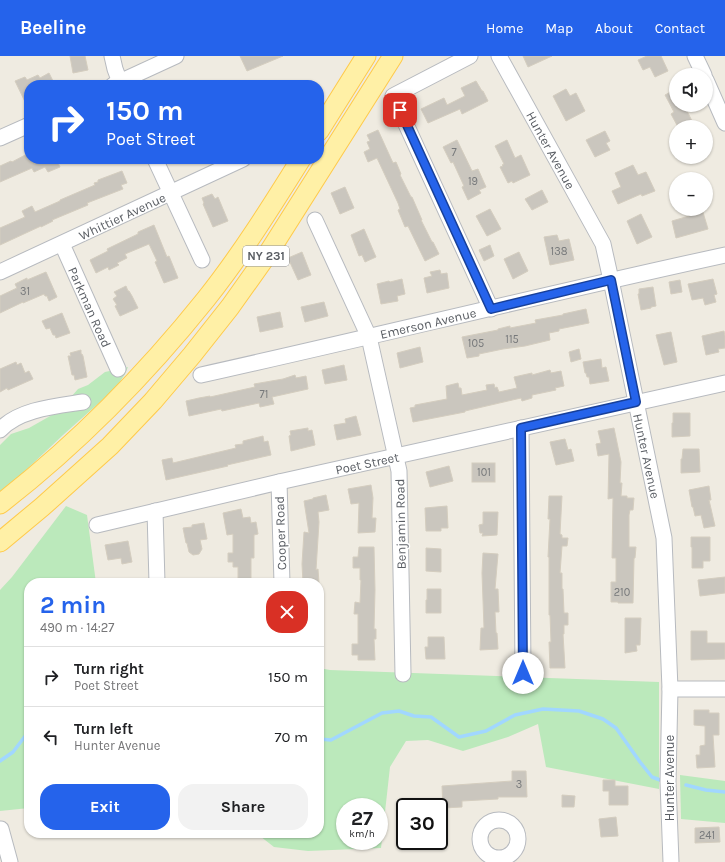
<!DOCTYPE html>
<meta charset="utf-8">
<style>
:root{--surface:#fff;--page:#f2f2f2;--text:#202124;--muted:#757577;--line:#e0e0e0;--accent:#2563eb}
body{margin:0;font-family:Karla,sans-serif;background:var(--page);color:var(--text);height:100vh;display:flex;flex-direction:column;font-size:15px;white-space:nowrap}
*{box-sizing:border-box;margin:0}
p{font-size:13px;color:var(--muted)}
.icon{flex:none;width:22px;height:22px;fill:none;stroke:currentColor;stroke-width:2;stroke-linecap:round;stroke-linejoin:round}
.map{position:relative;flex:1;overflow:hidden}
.panel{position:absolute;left:24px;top:522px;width:300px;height:260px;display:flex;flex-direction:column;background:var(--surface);border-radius:16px;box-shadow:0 1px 3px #0004}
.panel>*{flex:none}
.banner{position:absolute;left:24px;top:24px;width:300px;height:84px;border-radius:16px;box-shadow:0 1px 3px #0004;background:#2563eb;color:#fff;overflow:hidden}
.tools{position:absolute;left:669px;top:12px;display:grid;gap:8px}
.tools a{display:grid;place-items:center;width:44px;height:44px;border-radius:50%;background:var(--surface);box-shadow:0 1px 3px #0004;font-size:20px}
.speed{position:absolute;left:336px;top:742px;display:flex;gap:8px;font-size:20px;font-weight:700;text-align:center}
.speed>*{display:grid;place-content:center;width:52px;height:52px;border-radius:50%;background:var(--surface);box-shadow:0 1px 3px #0004;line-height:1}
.speed small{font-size:10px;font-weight:400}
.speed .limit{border:2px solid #111;border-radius:6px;background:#fff;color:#111}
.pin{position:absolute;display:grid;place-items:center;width:34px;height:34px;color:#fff;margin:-17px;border-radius:8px;box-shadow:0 2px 6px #0006}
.me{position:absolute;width:44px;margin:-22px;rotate:0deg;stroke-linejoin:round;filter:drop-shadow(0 0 3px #0008)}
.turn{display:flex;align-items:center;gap:14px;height:84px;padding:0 16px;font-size:18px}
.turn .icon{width:52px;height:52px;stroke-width:2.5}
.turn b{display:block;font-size:28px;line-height:34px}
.round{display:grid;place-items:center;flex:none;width:42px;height:42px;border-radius:16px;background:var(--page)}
.headline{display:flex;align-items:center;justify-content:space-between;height:68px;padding:0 16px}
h1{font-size:24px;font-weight:700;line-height:30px;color:var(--accent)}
.primary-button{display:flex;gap:8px;margin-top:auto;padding:8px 16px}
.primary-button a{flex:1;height:46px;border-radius:16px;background:var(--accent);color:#fff;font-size:16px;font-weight:700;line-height:46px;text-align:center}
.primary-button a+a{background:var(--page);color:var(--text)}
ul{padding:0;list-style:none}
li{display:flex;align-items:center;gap:12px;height:60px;padding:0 16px;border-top:1px solid var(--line)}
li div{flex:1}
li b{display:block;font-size:15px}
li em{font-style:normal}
header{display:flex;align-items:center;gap:24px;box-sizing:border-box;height:56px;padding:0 20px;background:var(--accent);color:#fff}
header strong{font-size:19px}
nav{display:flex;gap:22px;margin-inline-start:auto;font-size:14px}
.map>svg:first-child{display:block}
.green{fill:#bbe9bb;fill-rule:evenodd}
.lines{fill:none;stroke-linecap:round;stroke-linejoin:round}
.stream{stroke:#a1d7ff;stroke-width:3.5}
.building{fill:#cac6be;stroke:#d4cdbf}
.minor-casing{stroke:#b7babf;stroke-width:17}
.major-casing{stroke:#ffca4a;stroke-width:21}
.minor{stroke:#fff;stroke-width:15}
.major{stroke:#fff0a6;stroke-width:19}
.route-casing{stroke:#184099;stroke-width:10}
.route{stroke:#2563eb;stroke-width:7}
.labels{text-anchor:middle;stroke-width:3;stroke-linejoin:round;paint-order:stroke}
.number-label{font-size:11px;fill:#76787a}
.shield{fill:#fff;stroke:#8c8e92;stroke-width:1}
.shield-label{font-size:12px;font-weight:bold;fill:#5a5e64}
.street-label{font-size:13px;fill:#5a5e64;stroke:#fff}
</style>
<header>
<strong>Beeline</strong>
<nav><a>Home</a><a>Map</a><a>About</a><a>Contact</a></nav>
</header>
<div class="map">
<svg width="725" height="806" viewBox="0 0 725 806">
<rect width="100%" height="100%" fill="#efebe1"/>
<g class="green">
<path d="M128 311 125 318 119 327 109 338 63 379 25 415 0 436V389L11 378 29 372 59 355 78 333 88 329 105 316Z"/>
<path d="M66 450 87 459 96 527H29V752L0 755V534L12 521Z"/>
<path d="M319 612 330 614 659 626V733L546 711 538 668 508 681 463 695 428 684 406 685 390 711 381 792 308 795 274 791 256 777H319ZM345 751H379V785H345Z"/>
<path d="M680 719 725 725V767L681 763Z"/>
</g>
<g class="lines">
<g class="stream">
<path d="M319 683 331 684 382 657 399 655 414 660 431 661 459 681 486 675 515 659 543 653 579 655 603 663 616 672 640 706 652 721 660 724"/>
<path d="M0 705 13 696 26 679 29 676"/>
<path d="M686 729 706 734 725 736"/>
</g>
</g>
<g class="building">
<path d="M70 0H85L88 14 73 17Z"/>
<path d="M240 0H283L247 15Z"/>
<path d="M523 0H552L528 11Z"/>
<path d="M647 0H661L668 15 655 21 650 11 643 14 638 4Z"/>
<path d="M49 17 55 29H29V54L15 25 25 21 27 24 38 19 40 22Z"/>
<path d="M476 25 482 35H483L488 45 462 58 460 53 428 67 421 53 444 42 447 49 465 40 461 32Z"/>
<path d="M566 33 570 40 576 37 585 55 566 65 553 40Z"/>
<path d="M676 33V49H684L695 71H678L671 58 674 56 665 39Z"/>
<path d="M378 74 393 107 396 106 401 118 400 119 411 141H412L422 164H421L432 186H433L439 198 425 205 408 170 405 171 398 154 400 153 398 147 377 102 368 106 364 96 370 93 367 86 370 85 367 79Z"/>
<path d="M605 75 610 85 606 87 610 94 595 101 586 84Z"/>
<path d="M457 84 472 115 478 113 486 131 479 134 481 137 468 144 462 131 464 130 453 106 451 107 443 91Z"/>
<path d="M507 84 515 102 521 99 530 119 513 127 512 125 508 127 500 111 503 110 502 109 504 108 495 90Z"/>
<path d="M29 97V103H61L57 105 60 111 48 116 45 111 34 116 32 112 0 126V110L11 105 12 106Z"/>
<path d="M633 109 638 119 646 116 655 135 642 140 641 138 618 148 612 135 621 131 615 117Z"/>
<path d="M122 115 127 127 121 129 123 133 87 147 88 149 52 164 53 165 41 171V170L0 189V172L25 161 22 155 32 150 35 156 60 145V144L95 129 94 127 98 126V124Z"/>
<path d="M345 131 354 152 340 158 331 137Z"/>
<path d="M542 134 548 146 532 154 525 143Z"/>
<path d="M212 138 215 143 218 141 228 165 213 171 203 148 204 147 202 142Z"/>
<path d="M490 153 501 173 487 180 476 160Z"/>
<path d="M687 153H702L708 173 676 182 672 165 689 160Z"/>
<path d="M641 158 652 181 637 188 627 165Z"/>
<path d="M154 169 167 201 169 200 178 222 164 227 155 206 157 205 149 188 125 198 127 202 117 207 119 209 109 214 108 211 96 217 90 204 108 195 107 193 138 178V176Z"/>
<path d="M364 173 376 201 365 206 362 199 359 200 351 179Z"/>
<path d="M557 179 559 185 569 183 574 204 550 209 544 181Z"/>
<path d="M490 189 494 200 484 205 479 194Z"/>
<path d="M302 196 311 219 298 224 288 202Z"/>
<path d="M519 196 528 215 513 223 504 203Z"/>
<path d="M440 214 441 218 447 217 449 232 427 237 424 222 432 220 430 216Z"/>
<path d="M46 216 57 241 49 245 47 240H45L44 238 23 247V246L0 257V240L17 232 15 228 27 222V224Z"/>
<path d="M402 223 405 238 397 240 398 245 381 248 377 228 389 225 390 226Z"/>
<path d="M713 223 717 238 714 239 716 246 705 249 703 242 692 244 688 228Z"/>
<path d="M680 224 682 236 671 238 669 226Z"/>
<path d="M126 230 128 235H129L132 240 138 252 120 260 115 250 117 249 113 243 117 240 114 236Z"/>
<path d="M653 231 656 250 651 251V252L641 254 638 238H639V233Z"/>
<path d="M324 246 328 260 305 266 301 251Z"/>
<path d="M586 253 589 267 559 273V275L549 277 550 284 525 290 503 293 479 298V300L467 302 462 281 498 274V273L510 270V272L536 267 535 264 563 259V258Z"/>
<path d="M280 256 283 271 260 276 257 261Z"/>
<path d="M62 257 70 277 56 282 55 279H53L50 272 46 273 42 265Z"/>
<path d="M724 275 725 280V292L718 293 719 296 706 299 702 280Z"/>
<path d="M671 276 677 306 664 309 656 279Z"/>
<path d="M420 291 423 306 400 312 397 297Z"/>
<path d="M579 293 581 303 571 306 569 296Z"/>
<path d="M81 294V298H82L83 300 87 321 75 324 74 319H72L68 300H71L70 297Z"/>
<path d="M601 303 602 312 606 311 609 325 590 328 589 321H587L586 317H585L583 306Z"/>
<path d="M16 306 17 309 21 307 25 317 29 315 33 323 8 334 7 332 0 336V313Z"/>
<path d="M344 309 347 324 325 328 322 314Z"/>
<path d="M550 314 551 317 561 315 564 330 555 332 556 334 532 339V342L522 345 521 342 465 355V356L413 366 410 352 415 351V349L447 343 446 330 458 327 459 332H461L462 339 487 334 486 329 494 328 495 332 497 331 499 336 517 332 514 321 532 317V319Z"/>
<path d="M295 319 296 322 306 320 308 333 272 341 274 348 260 351 259 347 222 355 221 353 189 360 186 345 199 342 210 340V341L255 331 254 328 283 323Z"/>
<path d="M673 357H690V380L672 381V367H673Z"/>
<path d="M356 360 361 379 337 384 334 369 346 367 345 363Z"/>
<path d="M308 372V375L312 374 315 389 291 395 289 380 291 379 290 375Z"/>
<path d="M614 372 621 406 620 427H622L621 440H627V442H634L633 454H630L629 459V491H636L635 502H634L633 547H618V546H611V526H616V502H612L613 442 608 443 609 398 598 400 596 388 601 387 598 375Z"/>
<path d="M263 380 264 386 268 385 271 399 227 409 228 410 166 424 162 404 172 402 173 407 236 392 235 389 243 388V385Z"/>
<path d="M565 383 568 394 571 393 574 405 556 409 550 386Z"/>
<path d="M683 393H699L700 416 681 417V403H682Z"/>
<rect x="472" y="407" width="23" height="19"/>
<path d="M449 410 453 425 430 431 426 416Z"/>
<path d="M371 429 373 442 372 462H376L375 476 358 477 359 447 351 448 348 433Z"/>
<path d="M709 430 711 444H709L715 470 704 472 701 459 695 460 693 451H692L689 434Z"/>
<path d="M326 439 329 454 318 456 319 466 316 514 318 513 319 527H303L302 508 304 476 309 477 304 445 313 443V442Z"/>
<path d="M549 440H562L560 478 562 479V482H568L567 490H562L560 517H562V533H563L564 557H568V569H564V578H563L565 612H550L549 586H551L550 559H549V501H548L550 463H548Z"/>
<path d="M447 450 448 472H441V475H426L425 452Z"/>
<path d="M241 453 243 462 250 461 251 467 256 466 258 478 254 479V502H251V527H238V511H233V506H228V497H233V478L227 479 223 457Z"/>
<path d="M483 456H498L497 479 482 480 483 477H480L479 469 483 468Z"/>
<path d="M204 467 207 483 200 484 202 493 199 498 193 499 189 496 187 487H186L183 472 192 471V469Z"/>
<path d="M691 481H710V505H703V512H692V491H691Z"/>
<path d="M128 485 132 506 122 508 121 502 108 504 105 489Z"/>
<path d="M359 491H374L375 534 374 573H376V583H374L375 604H358V599H352V588H358V558H354L355 546 360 547 361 524H360V512H353V501H358Z"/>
<path d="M426 492 441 493V516L426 515Z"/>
<path d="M483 497 498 498 495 533H498L499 556H495L496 577H497L498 593 480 594 481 572H484L482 517Z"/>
<path d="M725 521V537L700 540 698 524Z"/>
<path d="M427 533H441V557H426V544H427Z"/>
<path d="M625 562H641L640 589H636L637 595 625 597Z"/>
<path d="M691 575H707V587H725V603L691 604Z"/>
<path d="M428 581H444L445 603H426L425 591H428Z"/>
<path d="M694 654H709V657H719V679H713L715 711 697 712 696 699H700V690L705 689V670L694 669Z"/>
<path d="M512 715H526L527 741H498V743L462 745V751L443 752 442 730 512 725Z"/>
<path d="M603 724H615V730H628V749H609V735H603Z"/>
<path d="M562 739 575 740 574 751H562Z"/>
<path d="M616 761 618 780 601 781 599 763Z"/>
<path d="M719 771 720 786 695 787V772Z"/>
</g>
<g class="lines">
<g class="minor-casing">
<g id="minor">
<path d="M112 0 115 13 121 29"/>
<path d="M470 0 393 40 491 253"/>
<path d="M499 0 603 188 611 224 664 482 670 633 668 726 671 806"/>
<path d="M695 0 704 19"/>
<path d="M706 24 725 67"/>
<path d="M113 29 176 0"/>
<path d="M0 82 29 69"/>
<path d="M155 103 202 204"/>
<path d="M315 164 369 281 399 415 403 618"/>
<path d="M62 188 118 313"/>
<path d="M0 216 243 103"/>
<path d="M201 319C376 280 550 237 725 199"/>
<path d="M521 372 523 617"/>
<path d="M0 374C19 353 57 350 83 346"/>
<path d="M279 426 282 527"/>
<path d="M155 455 157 527"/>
<path d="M97 469 279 426 725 327"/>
<path d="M670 633H725"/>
<circle cx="499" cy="783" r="19"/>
<path d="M1 773 10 806"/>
</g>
</g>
<g class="major-casing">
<g id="major">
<path d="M319 75 366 0"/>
<path d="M0 448C76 389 146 318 206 243 241 199 271 151 301 103"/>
<path d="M0 486 42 451 110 390 153 345 192 299 230 251 267 199 393 0"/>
</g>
</g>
<use href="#minor" class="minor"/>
<use href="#major" class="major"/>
</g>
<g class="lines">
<g class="route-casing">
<path id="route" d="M400 54 491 253 611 224 636 346 521 372 523 617"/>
</g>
<use href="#route" class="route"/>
</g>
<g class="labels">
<g class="number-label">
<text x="454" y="100">7</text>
<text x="473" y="129">19</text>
<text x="559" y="199">138</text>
<text x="25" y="239">31</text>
<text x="512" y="287">115</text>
<text x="476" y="291">105</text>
<text x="264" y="342">71</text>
<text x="484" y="420">101</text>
<text x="622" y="540">210</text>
<text x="519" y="732">3</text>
<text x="707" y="783">241</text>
</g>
<rect class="shield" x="243" y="190" width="46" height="20" rx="3"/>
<g class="shield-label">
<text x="266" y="204">NY 231</text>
</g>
<g class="street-label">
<text transform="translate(551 94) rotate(61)" y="5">Hunter Avenue</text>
<text transform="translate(122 160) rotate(-25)" y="5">Whittier Avenue</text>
<text transform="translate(90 251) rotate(66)" y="5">Parkman Road</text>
<text transform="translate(428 267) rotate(-13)" y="5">Emerson Avenue</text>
<text transform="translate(647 400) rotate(78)" y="5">Hunter Avenue</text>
<text transform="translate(367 407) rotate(-12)" y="5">Poet Street</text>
<text transform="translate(400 468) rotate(-91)" y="5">Benjamin Road</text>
<text transform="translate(280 477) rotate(-92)" y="5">Cooper Road</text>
<text transform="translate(669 722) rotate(-90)" y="5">Hunter Avenue</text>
</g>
</g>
</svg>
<div class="tools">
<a><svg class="icon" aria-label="sound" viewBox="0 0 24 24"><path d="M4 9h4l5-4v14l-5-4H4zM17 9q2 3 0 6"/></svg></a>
<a>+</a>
<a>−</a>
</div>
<div class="speed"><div>27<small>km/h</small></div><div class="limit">30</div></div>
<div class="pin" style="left:400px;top:54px;background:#d93025"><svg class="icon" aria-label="arrive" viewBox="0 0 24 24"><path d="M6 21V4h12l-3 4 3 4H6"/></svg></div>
<svg class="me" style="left:523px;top:617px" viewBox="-20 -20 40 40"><circle r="19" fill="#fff"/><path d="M0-13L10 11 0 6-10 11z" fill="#2563eb"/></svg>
<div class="banner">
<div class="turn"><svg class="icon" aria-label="right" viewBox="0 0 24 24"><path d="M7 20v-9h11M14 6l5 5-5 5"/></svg><div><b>150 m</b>Poet Street</div></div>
</div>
<section class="panel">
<div class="headline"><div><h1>2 min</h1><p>490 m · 14:27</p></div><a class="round" style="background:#d93025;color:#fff"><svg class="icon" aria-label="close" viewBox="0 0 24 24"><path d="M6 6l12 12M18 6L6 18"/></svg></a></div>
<ul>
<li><svg class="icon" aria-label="right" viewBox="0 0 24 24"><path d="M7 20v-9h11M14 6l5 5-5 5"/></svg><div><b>Turn right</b><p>Poet Street</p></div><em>150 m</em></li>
<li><svg class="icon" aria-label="left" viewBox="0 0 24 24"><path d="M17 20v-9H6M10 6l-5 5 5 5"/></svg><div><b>Turn left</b><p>Hunter Avenue</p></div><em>70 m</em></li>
</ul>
<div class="primary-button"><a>Exit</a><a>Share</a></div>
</section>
</div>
